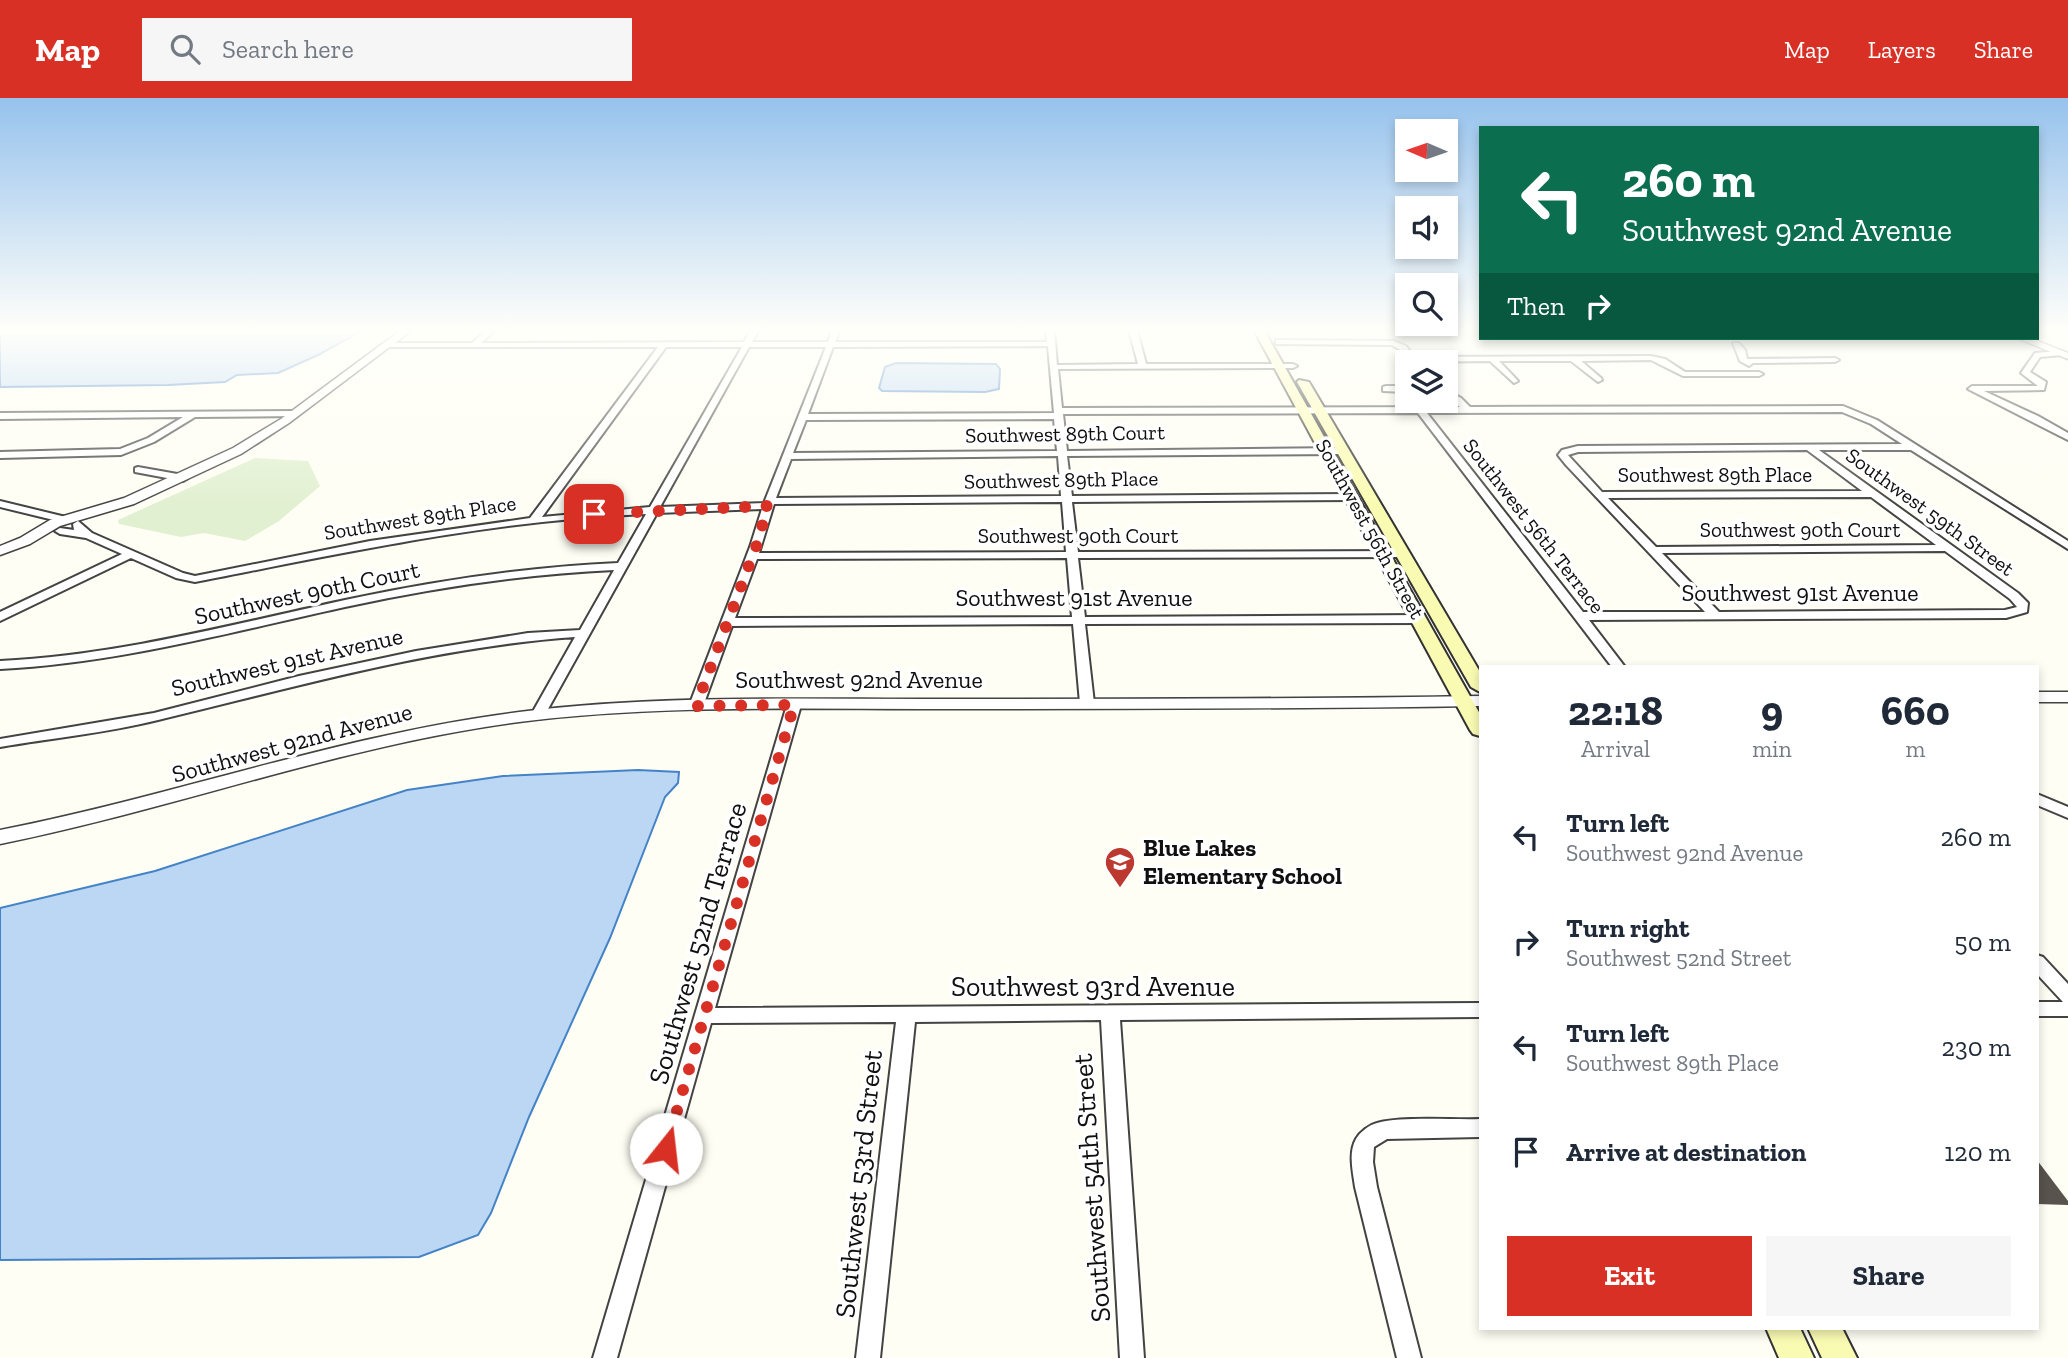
<!DOCTYPE html>
<style>
:root{--surface:#fff;--page:#f6f6f7;--text:#1f2937;--muted:#747a83;--accent:#d93025}
body{margin:0;font-family:"Zilla Slab",serif;background:var(--page);color:var(--text);height:100vh;display:flex;flex-direction:column;font-size:26px;white-space:nowrap}
*{box-sizing:border-box;margin:0}
p{font-size:23px;color:var(--muted)}
.icon{flex:none;width:38px;height:38px;fill:none;stroke:currentColor;stroke-width:2;stroke-linecap:round;stroke-linejoin:round}
.map{position:relative;flex:1;overflow:hidden}
.sheet{position:absolute;left:1479px;top:567px;width:560px;height:665px;display:flex;flex-direction:column;background:var(--surface);border-radius:0px;box-shadow:0 4px 10px #0003}
.sheet>*{flex:none}
.guide{position:absolute;left:1479px;top:28px;width:560px;height:214px;border-radius:0px;box-shadow:0 4px 10px #0003;background:#0b6e4f;color:#fff;overflow:hidden}
.needle{width:46px;rotate:272deg}
.tools{position:absolute;left:1395px;top:21px;display:grid;gap:14px}
.tools a{display:grid;place-items:center;width:63px;height:63px;border-radius:0px;background:var(--surface);box-shadow:0 4px 10px #0003;font-size:35px}
.pin{position:absolute;display:grid;place-items:center;width:60px;height:60px;color:#fff;margin:-30px;border-radius:14px;box-shadow:0 4px 10px #0006}
.me{position:absolute;width:77px;margin:-38px;rotate:16deg;stroke-linejoin:round;filter:drop-shadow(0 0 5px #0008)}
.turn{display:flex;align-items:center;gap:24px;height:147px;padding:0 28px;font-size:32px}
.turn .icon{width:91px;height:91px;stroke-width:2.5}
.turn b{display:block;font-size:49px;line-height:60px}
.then{display:flex;align-items:center;height:66px;padding:0 28px;background:#0003;gap:14px;font-size:26px}
.eta{display:flex;justify-content:space-evenly;align-items:center;height:119px;text-align:center}
.eta b{font-size:42px;font-weight:700;line-height:49px}
.primary-button{display:flex;gap:14px;margin-top:auto;padding:14px 28px}
.primary-button a{flex:1;height:80px;border-radius:0px;background:var(--accent);color:#fff;font-size:28px;font-weight:700;line-height:80px;text-align:center}
.primary-button a+a{background:var(--page);color:var(--text)}
ul{padding:0;list-style:none}
li{display:flex;align-items:center;gap:21px;height:105px;padding:0 28px}
li div{flex:1}
li b{display:block;font-size:26px}
li em{font-style:normal}
header{display:flex;align-items:center;gap:42px;box-sizing:border-box;height:98px;padding:0 35px;background:var(--accent);color:#fff}
header strong{font-size:33px}
nav{display:flex;gap:38px;margin-inline-start:auto;font-size:24px}
.search{width:490px;height:63px;background:var(--page);display:flex;align-items:center;gap:18px;box-sizing:border-box;padding:0 24px;border-radius:0px;color:var(--muted);font-size:26px}
.map>svg:first-child{display:block}
.pitch{fill:#e1f0d0}
.water{fill:#bbd7f4;stroke:#4583c7;stroke-width:2}
.building{fill:#59534d}
.lines{fill:none;stroke-linecap:round;stroke-linejoin:round}
.minor-casing{stroke:#434343;stroke-width:4}
.tertiary-casing{stroke:#434343;stroke-width:3}
.secondary-casing{stroke:#323232;stroke-width:4}
.minor{fill:#fff;fill-rule:evenodd}
.tertiary{fill:#fff;fill-rule:evenodd}
.secondary{fill:#fafbb2;fill-rule:evenodd}
.route{stroke:#d93025;stroke-width:12;stroke-dasharray:0 21.6}
.labels{text-anchor:middle;stroke-width:7;stroke-linejoin:round;paint-order:stroke}
.far-street-label{font-size:21px;fill:#101010;stroke:#fff}
.street-label{font-size:24px;fill:#101010;stroke:#fff}
.poi-label{font-size:24px;font-weight:bold;fill:#101010;stroke:#fff;text-anchor:start}
.near-street-label{font-size:28px;fill:#101010;stroke:#fff}
</style>
<header>
<strong>Map</strong>
<div class="search"><svg class="icon" aria-label="search" viewBox="0 0 24 24"><circle cx="10" cy="10" r="6"/><path d="M15 15l6 6"/></svg>Search here</div>
<nav><a>Map</a><a>Layers</a><a>Share</a></nav>
</header>
<div class="map">
<svg width="2068" height="1260" viewBox="0 0 2068 1260">
<rect width="100%" height="100%" fill="#fefef4"/>
<path class="pitch" d="M255 360 308 363 320 388 279 423 245 443 204 435 181 439 119 426 118 422Z"/>
<g class="water">
<path d="M0 232H363L318 257 278 275 237 277 225 284 168 287 0 289Z"/>
<path d="M896 265 996 266 1000 271 999 291 985 294 882 293 879 290 885 269Z"/>
<path d="M638 672 679 674 678 685 665 699 610 840 529 1019 491 1115 478 1137 419 1159 0 1162V810L155 773 407 692 503 678Z"/>
</g>
<path class="building" d="M2037 1062 2068 1103V1107L2037 1106Z"/>
<g class="lines">
<g class="minor-casing">
<g id="minor">
<path d="M487 232H495L481 245 744 244 751 232H759L752 244H828L832 232H840L835 244H1047L1046 232H1054L1057 267 1138 266 1129 232H1137L1146 266H1293L1297 268 1293 270 1058 271 1062 310 1460 309 1446 298V292L1461 300 1470 309 1843 308 1877 322 2068 443V451L1911 352H1819L2018 495 2028 505 2027 514 2006 520 1589 522 1625 569H1612L1418 315 1063 316 1067 353 1343 350 1348 353 1343 356 1067 358 1072 398 1353 396 1358 399 1353 402 1072 404 1078 454 1404 453 1410 456 1404 459 1078 460 1085 519 1420 517 1426 521 1420 525 1085 526 1094 605 1087 609 1080 605 1073 526 732 528 703 608 696 612 689 608 750 449 762 411 657 415 543 620 538 621 531 617 575 539C433 549 296 589 158 622 106 635 52 640 0 649V641L154 615 299 578 416 553 528 535 580 532 614 472C523 476 434 490 345 509 231 534 118 565 0 571V563C118 557 230 527 345 502 435 483 526 469 618 465L646 416C494 422 344 455 195 484L176 480 131 460 0 523V514L122 456 86 440 60 436 55 433 60 430 74 432 73 426 78 423 92 435 183 475 195 478 370 443 530 420 658 249H387L383 247 387 245H472ZM1048 248 1054 315 808 316 833 249ZM666 249H742L650 409 542 419ZM749 249H826L764 405 660 409ZM1842 314 1871 326 1902 346 1578 348 1562 352 1558 357 1566 367 1705 514H1583L1427 315ZM1054 321 1057 353 793 355 806 322ZM1807 352 1862 393 1602 394 1568 357 1578 354ZM1058 358 1061 398 776 400 791 361ZM1871 399 1936 447 1656 449 1608 400ZM1062 404 1066 454 759 455 774 406ZM1945 453 2010 501 2017 509 2005 512 1719 514 1662 455ZM1067 460 1072 519 735 520 757 461Z"/>
<path d="M1279 242 1394 243 1406 248 1414 259 1651 258 1665 261 1685 274H1759L1763 276 1759 278H1683L1651 262 1581 263 1601 280 1602 282 1598 284 1571 263H1499L1518 283 1514 285 1490 263 1410 264 1400 252 1392 247 1276 246V242Z"/>
<path d="M1733 245H1739L1745 252 1747 261 1835 260 1839 262 1835 264 1753 265 1749 268 1740 263Z"/>
<path d="M2059 253H2062V257L2040 259 2030 274 2046 284 2044 292 1984 293 2038 318 2068 335V342L1968 291 1972 288H2038L2021 275 2035 255Z"/>
<path d="M1386 288H1407V294L1383 293V289Z"/>
<path d="M294 313 298 316 297 318 195 319 154 344 121 357 0 360V354L120 351 148 340 183 319 0 321V315Z"/>
<path d="M138 369 183 377 188 380 183 383 135 374V370Z"/>
<path d="M0 403 70 420 71 422 66 425 0 409Z"/>
<path d="M794 603 801 607 715 910 1480 905V919L1120 922 1144 1260H1120L1101 922 915 924 880 1260H856L896 924 711 925 617 1260H593L787 607Z"/>
<path d="M2037 696 2068 709V720L2037 707Z"/>
<path d="M2037 857 2043 859 2068 886V918H2037V904H2063L2037 876Z"/>
<path d="M1480 1021V1039L1387 1041 1374 1049 1373 1064 1377 1089 1421 1260H1397L1355 1089C1353 1074 1348 1055 1356 1041 1360 1034 1369 1027 1377 1025 1402 1018 1452 1022 1480 1021Z"/>
</g>
</g>
<g class="tertiary-casing">
<g id="tertiary">
<path d="M401 232H412L289 325 241 356 134 406 60 428 30 446 0 457V448L20 440 50 422 124 400 233 350 281 321Z"/>
<path d="M2017 240H2030L2068 255V261Z"/>
<rect x="2037" y="594" width="31" height="10"/>
<path d="M1480 598V608C1295 611 1109 611 924 611 790 611 653 607 519 624 343 647 174 711 0 746V732C174 698 343 636 519 614 653 597 790 601 924 601 1110 601 1295 601 1480 598Z"/>
</g>
</g>
<g class="secondary-casing">
<g id="secondary">
<path d="M1254 232H1264L1480 616V638L1473 636 1470 632Z"/>
<path d="M1299 282 1309 284 1480 574V594L1471 589 1297 284Z"/>
<path d="M1766 1230H1800L1814 1260H1779Z"/>
<path d="M1808 1230H1842L1857 1260H1822Z"/>
</g>
</g>
<use href="#minor" class="minor"/>
<use href="#tertiary" class="tertiary"/>
<use href="#secondary" class="secondary"/>
</g>
<linearGradient id="sky" x2="0" y2="1"><stop stop-color="#96c2ed"/><stop offset="0.57" stop-color="#fffffa"/><stop offset="1" stop-color="#fffffa" stop-opacity="0"/></linearGradient>
<rect width="2068" height="408" fill="url(#sky)"/>
<g class="lines">
<path class="route" d="M594 416 768 408 756 449 696 608 794 607 666 1051"/>
</g>
<defs>
<g id="school-pin" transform="scale(1.575)"><path d="M0 17L-7.5 6A9.5 9.5 0 1 1 7.5 6Z" fill="#bb392e" stroke="#fff"/><path d="M0-5L7-2L0 1L-7-2ZM-4 1L0 2.5L4 1V4Q0 6-4 4Z" fill="#fff"/></g>
</defs>
<g fill-rule="evenodd">
<use href="#school-pin" x="1120" y="764"/>
</g>
<g class="labels">
<g class="far-street-label">
<text transform="translate(1065 336) rotate(-1)" y="7">Southwest 89th Court</text>
<text x="1715" y="384">Southwest 89th Place</text>
<text transform="translate(1061 382) rotate(-1)" y="7">Southwest 89th Place</text>
<text transform="translate(1930 414) rotate(36)" y="7">Southwest 59th Street</text>
<text transform="translate(420 420) rotate(-9)" y="7">Southwest 89th Place</text>
<text transform="translate(1534 428) rotate(52)" y="7">Southwest 56th Terrace</text>
<text transform="translate(1370 431) rotate(61)" y="7">Southwest 56th Street</text>
<text x="1800" y="439">Southwest 90th Court</text>
<text x="1078" y="445">Southwest 90th Court</text>
</g>
<g class="street-label">
<text transform="translate(307 495) rotate(-12)" y="8">Southwest 90th Court</text>
<text x="1800" y="503">Southwest 91st Avenue</text>
<text x="1074" y="508">Southwest 91st Avenue</text>
<text transform="translate(287 564) rotate(-13)" y="8">Southwest 91st Avenue</text>
<text x="859" y="590">Southwest 92nd Avenue</text>
<text transform="translate(292 645) rotate(-15)" y="8">Southwest 92nd Avenue</text>
</g>
<g class="poi-label">
<text x="1143" y="758">Blue Lakes<tspan x="1143" dy="28">Elementary School</tspan></text>
</g>
<g class="near-street-label">
<text transform="translate(697 845) rotate(-74)" y="10">Southwest 52nd Terrace</text>
<text x="1093" y="898">Southwest 93rd Avenue</text>
<text transform="translate(858 1086) rotate(-84)" y="10">Southwest 53rd Street</text>
<text transform="translate(1091 1090) rotate(-94)" y="10">Southwest 54th Street</text>
</g>
</g>
</svg>
<div class="tools">
<a><svg class="needle" viewBox="-14 -14 28 28"><path d="M0-13l5 13h-10z" fill="#e53935"/><path d="M0 13l5-13h-10z" fill="#747a83"/></svg></a>
<a><svg class="icon" aria-label="sound" viewBox="0 0 24 24"><path d="M4 9h4l5-4v14l-5-4H4zM17 9q2 3 0 6"/></svg></a>
<a><svg class="icon" aria-label="search" viewBox="0 0 24 24"><circle cx="10" cy="10" r="6"/><path d="M15 15l6 6"/></svg></a>
<a><svg class="icon" aria-label="layers" viewBox="0 0 24 24"><path d="M12 4l9 5-9 5-9-5zM3 14l9 5 9-5"/></svg></a>
</div>
<div class="pin" style="left:594px;top:416px;background:#d93025"><svg class="icon" aria-label="arrive" viewBox="0 0 24 24"><path d="M6 21V4h12l-3 4 3 4H6"/></svg></div>
<svg class="me" style="left:666px;top:1051px" viewBox="-20 -20 40 40"><circle r="19" fill="#fff"/><path d="M0-13L10 11 0 6-10 11z" fill="#d93025"/></svg>
<div class="guide">
<div class="turn"><svg class="icon" aria-label="left" viewBox="0 0 24 24"><path d="M17 20v-9H6M10 6l-5 5 5 5"/></svg><div><b>260 m</b>Southwest 92nd Avenue</div></div>
<div class="then">Then<svg class="icon" aria-label="right" viewBox="0 0 24 24"><path d="M7 20v-9h11M14 6l5 5-5 5"/></svg></div>
</div>
<section class="sheet">
<div class="eta">
<div><b>22:18</b><p>Arrival</p></div>
<div><b>9</b><p>min</p></div>
<div><b>660</b><p>m</p></div>
</div>
<ul>
<li><svg class="icon" aria-label="left" viewBox="0 0 24 24"><path d="M17 20v-9H6M10 6l-5 5 5 5"/></svg><div><b>Turn left</b><p>Southwest 92nd Avenue</p></div><em>260 m</em></li>
<li><svg class="icon" aria-label="right" viewBox="0 0 24 24"><path d="M7 20v-9h11M14 6l5 5-5 5"/></svg><div><b>Turn right</b><p>Southwest 52nd Street</p></div><em>50 m</em></li>
<li><svg class="icon" aria-label="left" viewBox="0 0 24 24"><path d="M17 20v-9H6M10 6l-5 5 5 5"/></svg><div><b>Turn left</b><p>Southwest 89th Place</p></div><em>230 m</em></li>
<li><svg class="icon" aria-label="arrive" viewBox="0 0 24 24"><path d="M6 21V4h12l-3 4 3 4H6"/></svg><div><b>Arrive at destination</b></div><em>120 m</em></li>
</ul>
<div class="primary-button"><a>Exit</a><a>Share</a></div>
</section>
</div>
